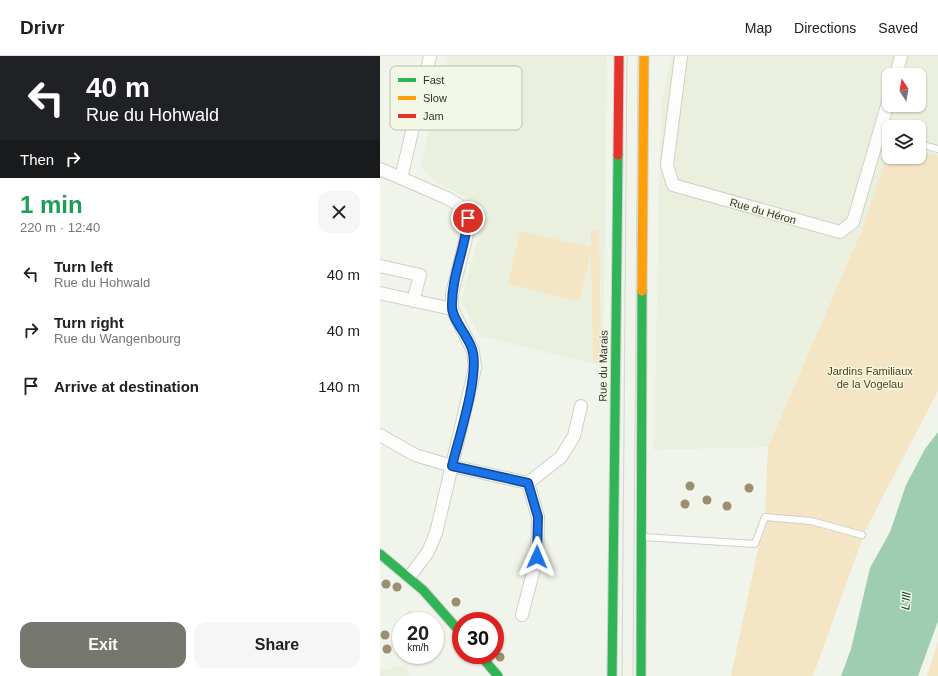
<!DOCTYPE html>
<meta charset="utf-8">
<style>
:root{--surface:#fff;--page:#f6f6f6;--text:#202124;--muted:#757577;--line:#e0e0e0;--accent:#767870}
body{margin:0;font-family:Arial,sans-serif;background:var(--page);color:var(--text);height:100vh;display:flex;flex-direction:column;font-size:15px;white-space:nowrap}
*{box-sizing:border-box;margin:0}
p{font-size:13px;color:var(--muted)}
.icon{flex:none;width:22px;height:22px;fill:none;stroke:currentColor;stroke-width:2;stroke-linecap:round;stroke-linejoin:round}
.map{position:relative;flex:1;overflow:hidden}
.side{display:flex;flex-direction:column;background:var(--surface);width:380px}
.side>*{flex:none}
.banner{background:#202124;color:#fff;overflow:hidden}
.needle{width:26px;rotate:349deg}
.controls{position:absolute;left:502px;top:12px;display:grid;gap:8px}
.controls a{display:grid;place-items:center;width:44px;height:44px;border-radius:8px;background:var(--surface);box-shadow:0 1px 3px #0004;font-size:20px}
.speed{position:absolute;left:12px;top:556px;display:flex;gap:8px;font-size:20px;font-weight:700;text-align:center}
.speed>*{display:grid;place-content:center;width:52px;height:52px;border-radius:50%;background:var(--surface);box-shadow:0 1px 3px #0004;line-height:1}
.speed small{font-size:10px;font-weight:400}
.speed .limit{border:6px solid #d22;background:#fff;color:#111}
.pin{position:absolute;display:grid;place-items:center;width:34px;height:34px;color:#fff;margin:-17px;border:2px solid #fff;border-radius:50%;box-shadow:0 1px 4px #0007}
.me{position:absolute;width:44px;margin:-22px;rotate:1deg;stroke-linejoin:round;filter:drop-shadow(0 0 3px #0008)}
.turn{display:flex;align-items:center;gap:14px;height:84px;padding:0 20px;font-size:18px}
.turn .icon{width:52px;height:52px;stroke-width:2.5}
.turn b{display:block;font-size:28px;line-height:34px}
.then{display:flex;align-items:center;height:38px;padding:0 20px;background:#0003;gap:8px;font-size:15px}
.round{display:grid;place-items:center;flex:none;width:42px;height:42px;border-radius:12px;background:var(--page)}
.headline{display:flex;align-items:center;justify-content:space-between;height:68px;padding:0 20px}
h1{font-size:24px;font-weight:800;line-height:30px;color:#1e9e55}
.cta{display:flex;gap:8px;margin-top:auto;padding:8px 20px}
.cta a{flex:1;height:46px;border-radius:12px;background:var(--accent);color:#fff;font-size:16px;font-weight:800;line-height:46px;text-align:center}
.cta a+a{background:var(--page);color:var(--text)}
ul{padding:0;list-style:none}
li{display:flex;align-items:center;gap:12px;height:56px;padding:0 20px}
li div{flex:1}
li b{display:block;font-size:15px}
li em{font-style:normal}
header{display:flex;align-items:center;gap:24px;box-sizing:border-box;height:56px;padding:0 20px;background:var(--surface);border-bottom:1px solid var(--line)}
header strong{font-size:19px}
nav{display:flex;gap:22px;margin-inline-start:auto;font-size:14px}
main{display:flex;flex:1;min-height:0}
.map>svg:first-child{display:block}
.built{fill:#eaf0dd;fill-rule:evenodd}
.green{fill:#f4e5c5}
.water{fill:#9ecdb1}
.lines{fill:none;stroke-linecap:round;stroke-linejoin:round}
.lane-casing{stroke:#ced1c9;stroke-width:8}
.street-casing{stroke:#ced1c9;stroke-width:14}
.fast-casing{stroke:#ced1c9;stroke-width:11}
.slow-casing{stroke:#ced1c9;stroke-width:11}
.jam-casing{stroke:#ced1c9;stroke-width:11}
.lane{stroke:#fdfdfc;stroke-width:6}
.street{stroke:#fdfdfc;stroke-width:12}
.fast{stroke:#30b455;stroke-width:9}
.slow{stroke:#ff9f0a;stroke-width:9}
.jam{stroke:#e5322d;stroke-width:9}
.tram{stroke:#d5d5d3;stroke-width:1}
.tree{fill:#9b8f71}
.route-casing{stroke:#114b97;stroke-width:10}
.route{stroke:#1a73e8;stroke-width:7}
.labels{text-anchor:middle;stroke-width:3;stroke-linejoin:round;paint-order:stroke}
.street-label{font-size:11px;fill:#33352e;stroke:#f3f8e6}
.park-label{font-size:11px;fill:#543c0e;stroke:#f3f8e6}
.water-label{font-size:12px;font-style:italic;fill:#073e26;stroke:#f3f8e6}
.key{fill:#f3f8e6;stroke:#b9beaf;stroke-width:1}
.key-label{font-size:11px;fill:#33352e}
</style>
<header>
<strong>Drivr</strong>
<nav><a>Map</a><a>Directions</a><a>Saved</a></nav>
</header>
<main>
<section class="side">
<div class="banner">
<div class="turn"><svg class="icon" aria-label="left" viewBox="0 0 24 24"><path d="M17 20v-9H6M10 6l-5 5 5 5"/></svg><div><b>40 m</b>Rue du Hohwald</div></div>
<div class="then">Then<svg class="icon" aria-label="right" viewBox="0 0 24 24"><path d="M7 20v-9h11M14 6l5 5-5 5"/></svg></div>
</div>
<div class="headline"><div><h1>1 min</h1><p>220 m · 12:40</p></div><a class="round"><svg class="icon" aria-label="close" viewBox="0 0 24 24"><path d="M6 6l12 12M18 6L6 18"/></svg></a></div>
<ul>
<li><svg class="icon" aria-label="left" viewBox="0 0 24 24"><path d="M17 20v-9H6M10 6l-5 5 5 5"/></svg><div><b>Turn left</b><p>Rue du Hohwald</p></div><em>40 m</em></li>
<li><svg class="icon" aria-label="right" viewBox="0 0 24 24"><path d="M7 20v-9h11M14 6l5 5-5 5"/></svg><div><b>Turn right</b><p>Rue du Wangenbourg</p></div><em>40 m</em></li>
<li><svg class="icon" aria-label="arrive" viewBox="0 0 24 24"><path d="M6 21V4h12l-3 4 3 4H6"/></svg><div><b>Arrive at destination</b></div><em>140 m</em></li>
</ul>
<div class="cta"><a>Exit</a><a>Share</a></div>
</section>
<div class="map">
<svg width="558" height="620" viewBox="0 0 558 620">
<rect width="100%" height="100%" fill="#f1f4ea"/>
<g class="built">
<path d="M68 0H227L223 310 100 280 81 244 107 153 59 128 40 111Z"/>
<path d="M292 0H558V100L539 95V71H509V94L484 169 388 391 274 394 281 48ZM509 19H539V49H509Z"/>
<path d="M27 608 29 620H0V615Z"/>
</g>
<g class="green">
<path d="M509 94V101H539V95L558 100V335L486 473 433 620H351L385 461 388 391 484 169Z"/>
<path d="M211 174H219L221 304H213L211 195 199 245 128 228 140 175 211 191Z"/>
<path d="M30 554 38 565H21V582L18 567Z"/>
<path d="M558 585V620H547Z"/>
</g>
<path class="water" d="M558 376V565L538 620H461L471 593 490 512 510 476 526 429 545 393Z"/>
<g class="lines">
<g class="lane-casing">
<g id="lane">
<path d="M499 77 509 79"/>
<path d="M539 88 558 93"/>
<path d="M263 481 375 488 385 461 431 465 482 479"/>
</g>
</g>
<g class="street-casing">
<g id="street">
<path d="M301 0 287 109 293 129 460 176 473 166 509 43"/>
<path d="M516 19 521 0"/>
<path d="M0 113 67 142 79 149 88 162 87 178 72 238V253L93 295 95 312 56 477 48 496 30 520"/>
<path d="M21 122 50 0"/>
<path d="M0 210 40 219 33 245"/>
<path d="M0 237 72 253"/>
<path d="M0 379 35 399 72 410 148 427"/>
<path d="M142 559 157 501 158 461 148 427 181 401 194 380 201 350"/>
</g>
</g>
<g class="fast-casing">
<g id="fast">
<path d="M0 498 43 534 81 577"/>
<path d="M100 599 118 620"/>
<path d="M232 620 238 99"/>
<path d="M261 620 262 235"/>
</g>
</g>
<g class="slow-casing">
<path id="slow" d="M262 235 264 0"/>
</g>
<g class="jam-casing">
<path id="jam" d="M238 99 239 0"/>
</g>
<use href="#lane" class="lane"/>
<use href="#street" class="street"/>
<use href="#fast" class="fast"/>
<use href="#slow" class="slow"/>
<use href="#jam" class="jam"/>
<g class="tram">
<path d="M242 620 247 0"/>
<path d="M253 620 258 0"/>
</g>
</g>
<g class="tree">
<circle cx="310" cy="430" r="4.5"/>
<circle cx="369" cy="432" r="4.5"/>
<circle cx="327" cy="444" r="4.5"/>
<circle cx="305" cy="448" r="4.5"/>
<circle cx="347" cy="450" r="4.5"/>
<circle cx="6" cy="528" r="4.5"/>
<circle cx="17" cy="531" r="4.5"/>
<circle cx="76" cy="546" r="4.5"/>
<circle cx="5" cy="579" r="4.5"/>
<circle cx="7" cy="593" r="4.5"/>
<circle cx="120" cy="601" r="4.5"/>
</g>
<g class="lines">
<g class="route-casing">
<path id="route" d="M88 162C86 191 71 221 72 251 72 265 91 282 93 297 98 324 79 381 72 410L148 427 158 461 157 501"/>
</g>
<use href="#route" class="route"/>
</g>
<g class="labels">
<g class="street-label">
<text transform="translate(383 155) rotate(16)" y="4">Rue du Héron</text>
<text transform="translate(223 310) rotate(-89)" y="4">Rue du Marais</text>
</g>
<g class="park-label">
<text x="490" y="319">Jardins Familiaux<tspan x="490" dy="13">de la Vogelau</tspan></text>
</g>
<g class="water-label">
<text transform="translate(526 545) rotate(-85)" y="4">L'Ill</text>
</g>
</g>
<rect x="10" y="10" width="132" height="64" rx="6" class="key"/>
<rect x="18" y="22" width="18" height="4" fill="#30b455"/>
<rect x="18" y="40" width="18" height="4" fill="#ff9f0a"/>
<rect x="18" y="58" width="18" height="4" fill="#e5322d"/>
<g class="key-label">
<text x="43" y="28">Fast</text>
<text x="43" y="46">Slow</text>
<text x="43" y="64">Jam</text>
</g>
</svg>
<div class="controls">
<a><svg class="needle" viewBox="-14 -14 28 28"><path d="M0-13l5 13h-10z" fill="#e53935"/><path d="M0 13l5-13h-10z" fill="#757577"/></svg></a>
<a><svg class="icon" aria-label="layers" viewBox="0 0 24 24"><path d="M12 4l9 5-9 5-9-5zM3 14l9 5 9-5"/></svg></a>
</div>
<div class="speed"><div>20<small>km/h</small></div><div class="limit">30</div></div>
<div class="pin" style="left:88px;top:162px;background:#d93025"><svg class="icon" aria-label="arrive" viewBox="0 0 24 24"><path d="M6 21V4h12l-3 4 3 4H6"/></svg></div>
<svg class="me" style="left:157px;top:501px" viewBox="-20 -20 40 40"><path d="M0-17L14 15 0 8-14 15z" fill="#1a73e8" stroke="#fff" stroke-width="4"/></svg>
</div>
</main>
